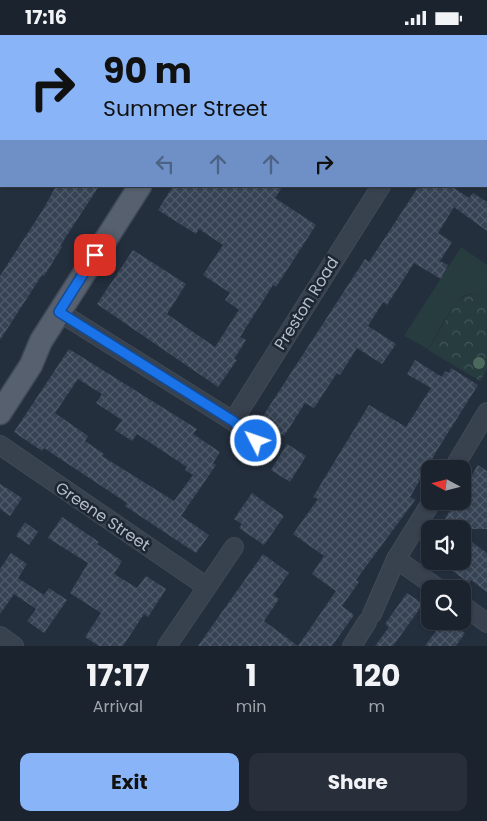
<!DOCTYPE html>
<style>
:root{--surface:#1b232e;--page:#282f3a;--text:#f1f3f6;--muted:#a0a4aa;--line:#39404a;--accent:#8ab4f8}
body{margin:0;font-family:Poppins,sans-serif;background:var(--page);color:var(--text);height:100vh;display:flex;flex-direction:column;font-size:19px;white-space:nowrap}
*{box-sizing:border-box;margin:0}
p{font-size:16px;color:var(--muted)}
.icon{flex:none;width:28px;height:28px;fill:none;stroke:currentColor;stroke-width:2;stroke-linecap:round;stroke-linejoin:round}
.map{position:relative;height:611px;overflow:hidden}
.drawer{display:flex;flex-direction:column;background:var(--surface);flex:1}
.drawer>*{flex:none}
.banner{position:absolute;left:0px;top:0px;width:488px;height:152px;box-shadow:0 1px 4px #0004,0 0 0 1px var(--line);background:#8ab4f8;color:#111;overflow:hidden}
.needle{width:32px;rotate:277deg}
.controls{position:absolute;left:421px;top:425px;display:grid;gap:10px}
.controls a{display:grid;place-items:center;width:50px;height:50px;border-radius:10px;background:var(--surface);box-shadow:0 1px 4px #0004,0 0 0 1px var(--line);font-size:25px}
.pin{position:absolute;display:grid;place-items:center;width:42px;height:42px;color:#fff;margin:-21px;border-radius:10px;box-shadow:0 2px 8px #0006}
.me{position:absolute;width:55px;margin:-28px;rotate:311deg;stroke-linejoin:round;filter:drop-shadow(0 0 4px #0008)}
.turn{display:flex;align-items:center;gap:18px;height:105px;padding:0 20px;font-size:22px}
.turn .icon{width:65px;height:65px;stroke-width:2.5}
.turn b{display:block;font-size:35px;line-height:42px}
.lanes{display:flex;align-items:center;height:48px;padding:0 20px;background:#0003;justify-content:center;gap:25px;direction:ltr}
.lanes .off{opacity:.35}
.eta{display:flex;justify-content:space-evenly;align-items:center;height:85px;text-align:center}
.eta b{font-size:30px;font-weight:700;line-height:35px}
.primary-button{display:flex;gap:10px;margin-top:auto;padding:10px 20px}
.primary-button a{flex:1;height:58px;border-radius:10px;background:var(--accent);color:#111;font-size:20px;font-weight:700;line-height:58px;text-align:center}
.primary-button a+a{background:var(--page);color:var(--text)}
.status{display:flex;justify-content:space-between;align-items:center;height:35px;padding:0 25px;background:var(--surface);direction:ltr}
.status svg{height:14px;fill:currentColor}
.map>svg:first-child{display:block}
.forest{fill:url(#forest-crowns)}
.garden{fill:#263c3f}
.building{fill:url(#building-cross-hatch);fill-rule:evenodd}
.lines{fill:none;stroke-linecap:round;stroke-linejoin:round}
.minor-casing{stroke:#414a57;stroke-width:20}
.major-casing{stroke:#414a57;stroke-width:25}
.minor{stroke:#38414e;stroke-width:18}
.major{stroke:#56606e;stroke-width:22}
.tree{fill:#4b6a5d}
.route-casing{stroke:#114b97;stroke-width:12}
.route{stroke:#1a73e8;stroke-width:9}
.labels{text-anchor:middle;stroke-width:5;stroke-linejoin:round;paint-order:stroke}
.street-label{font-size:16px;fill:#b4bcc9;stroke:#1d2633}
</style>
<div class="status"><b>17:16</b><svg viewBox="0 0 49 12"><path d="M0 12V9h3v3zM5 12V6h3v6zM10 12V3h3v9zM15 12V0h3v12zM26 1h20v11H26zM47 4h2v5h-2z"/></svg></div>
<div class="map">
<svg width="487" height="611" viewBox="0 0 487 611">
<defs>
<pattern id="forest-crowns" width="20" height="18" patternUnits="userSpaceOnUse" patternTransform="scale(1.25)"><rect width="20" height="18" fill="#263c3f"/><path d="M2 6a3 3 0 1 1 6 0M12 15a3 3 0 1 1 6 0" fill="none" stroke="#435659"/></pattern>
<pattern id="building-cross-hatch" width="8" height="8" patternUnits="userSpaceOnUse" patternTransform="scale(1.25)"><rect width="8" height="8" fill="#364354"/><path d="M0 0l8 8M0 8l8-8" fill="none" stroke="#515c6b"/></pattern>
</defs>
<rect width="100%" height="100%" fill="#242f3e"/>
<path class="forest" d="M475 259 487 262V334L480 346 428 315 455 269 465 261Z"/>
<path class="garden" d="M461 212 487 230V262C480 260 471 257 464 261 452 268 436 302 428 314L404 301Z"/>
<g class="building">
<path d="M56 151H99L60 211 62 212 44 241 42 240 0 305V241L44 173Z"/>
<path d="M173 151H283L275 163 316 190 276 252 273 250 240 302 246 305 234 324 237 325 218 352 97 269 133 215 186 249 167 279 215 312 239 275 225 265 230 258 203 240 223 210 199 194 196 199 158 175Z"/>
<path d="M419 151H451L469 163 473 158 487 167V196L454 172 438 198 452 207 440 226 448 230 441 244 414 228 387 270 383 267 368 291 396 309 382 329 357 313 340 340 337 338 314 373 305 368 284 401 271 393 275 388 263 381 365 224 369 227Z"/>
<path d="M69 314 197 394 193 399 220 417 213 428 216 430 181 481 209 500 196 518 125 471 127 468 44 413 42 416 14 397ZM78 344 102 359 96 368 122 385 115 395 132 406 137 399 187 432 185 435 193 440 174 466 102 421 104 419 85 406 88 401 55 378Z"/>
<path d="M415 325 442 342 445 336 449 338 451 333 478 350 439 412 410 462 415 465 356 545 359 547 342 571 354 580 332 611H198L263 519 289 538 273 560 279 564 264 586 298 611 336 556 312 539 324 521 293 499 318 464 313 462 369 370 406 392 431 353 407 339Z"/>
<path d="M287 409 306 421 290 447 271 435Z"/>
<path d="M478 430 487 436V494H439L455 467 462 466V456Z"/>
<path d="M0 449 22 463 10 481 0 474Z"/>
<path d="M252 458 284 481 264 510 239 493 242 489 234 484Z"/>
<path d="M62 482 99 507 97 509 122 526 114 539 137 553 146 541 166 554 148 582 144 579 123 611H99L85 602 101 578 70 558 88 528 48 503Z"/>
<path d="M25 487 38 497 29 510 16 501Z"/>
<path d="M469 505 487 518V557L471 545 469 548 439 526H462V514Z"/>
<path d="M11 518 27 529 18 543 44 560 49 553 67 565 44 598 27 586 36 574 14 559 0 579V534Z"/>
<path d="M407 558 423 569 393 611H375L389 592 385 589Z"/>
<path d="M443 586H448L465 598 456 611H425Z"/>
</g>
<g class="lines">
<g class="minor-casing">
<g id="minor">
<path d="M29 1 30 0"/>
<path d="M478 1 479 0"/>
<path d="M0 45 1 43"/>
<path d="M59 277 233 386 381 151"/>
<path d="M233 386 256 406"/>
<path d="M0 410 207 552 167 611"/>
<path d="M453 434 487 377"/>
<path d="M396 524 439 554"/>
<path d="M207 552 234 512"/>
<path d="M462 570 487 588"/>
<path d="M372 579 396 524 432 466"/>
<path d="M0 601 14 611"/>
<path d="M352 611 367 587"/>
</g>
</g>
<g class="major-casing">
<g id="major">
<path d="M238 1V0"/>
<path d="M0 378 31 330 41 306 140 151"/>
</g>
</g>
<use href="#minor" class="minor"/>
<use href="#major" class="major"/>
</g>
<circle class="tree" cx="479" cy="328" r="6"/>
<g class="lines">
<g class="route-casing">
<path id="route" d="M95 220 59 277 233 386 256 406"/>
</g>
<use href="#route" class="route"/>
</g>
<g class="labels">
<g class="street-label">
<text transform="translate(306 268) rotate(-58)" y="6">Preston Road</text>
<text transform="translate(103 481) rotate(34)" y="6">Greene Street</text>
</g>
</g>
</svg>
<div class="controls">
<a><svg class="needle" viewBox="-14 -14 28 28"><path d="M0-13l5 13h-10z" fill="#e53935"/><path d="M0 13l5-13h-10z" fill="#a0a4aa"/></svg></a>
<a><svg class="icon" aria-label="sound" viewBox="0 0 24 24"><path d="M4 9h4l5-4v14l-5-4H4zM17 9q2 3 0 6"/></svg></a>
<a><svg class="icon" aria-label="search" viewBox="0 0 24 24"><circle cx="10" cy="10" r="6"/><path d="M15 15l6 6"/></svg></a>
</div>
<div class="pin" style="left:95px;top:220px;background:#d93025"><svg class="icon" aria-label="arrive" viewBox="0 0 24 24"><path d="M6 21V4h12l-3 4 3 4H6"/></svg></div>
<svg class="me" style="left:256px;top:406px" viewBox="-20 -20 40 40"><circle r="17" fill="#1a73e8" stroke="#fff" stroke-width="3"/><path d="M0-11L8 9 0 5-8 9z" fill="#fff"/></svg>
<div class="banner">
<div class="turn"><svg class="icon" aria-label="right" viewBox="0 0 24 24"><path d="M7 20v-9h11M14 6l5 5-5 5"/></svg><div><b>90 m</b>Summer Street</div></div>
<div class="lanes"><svg class="icon off" aria-label="left" viewBox="0 0 24 24"><path d="M17 20v-9H6M10 6l-5 5 5 5"/></svg><svg class="icon off" aria-label="ahead" viewBox="0 0 24 24"><path d="M12 20V5M6 11l6-6 6 6"/></svg><svg class="icon off" aria-label="ahead" viewBox="0 0 24 24"><path d="M12 20V5M6 11l6-6 6 6"/></svg><svg class="icon" aria-label="right" viewBox="0 0 24 24"><path d="M7 20v-9h11M14 6l5 5-5 5"/></svg></div>
</div>
</div>
<section class="drawer">
<div class="eta">
<div><b>17:17</b><p>Arrival</p></div>
<div><b>1</b><p>min</p></div>
<div><b>120</b><p>m</p></div>
</div>
<div class="primary-button"><a>Exit</a><a>Share</a></div>
</section>
